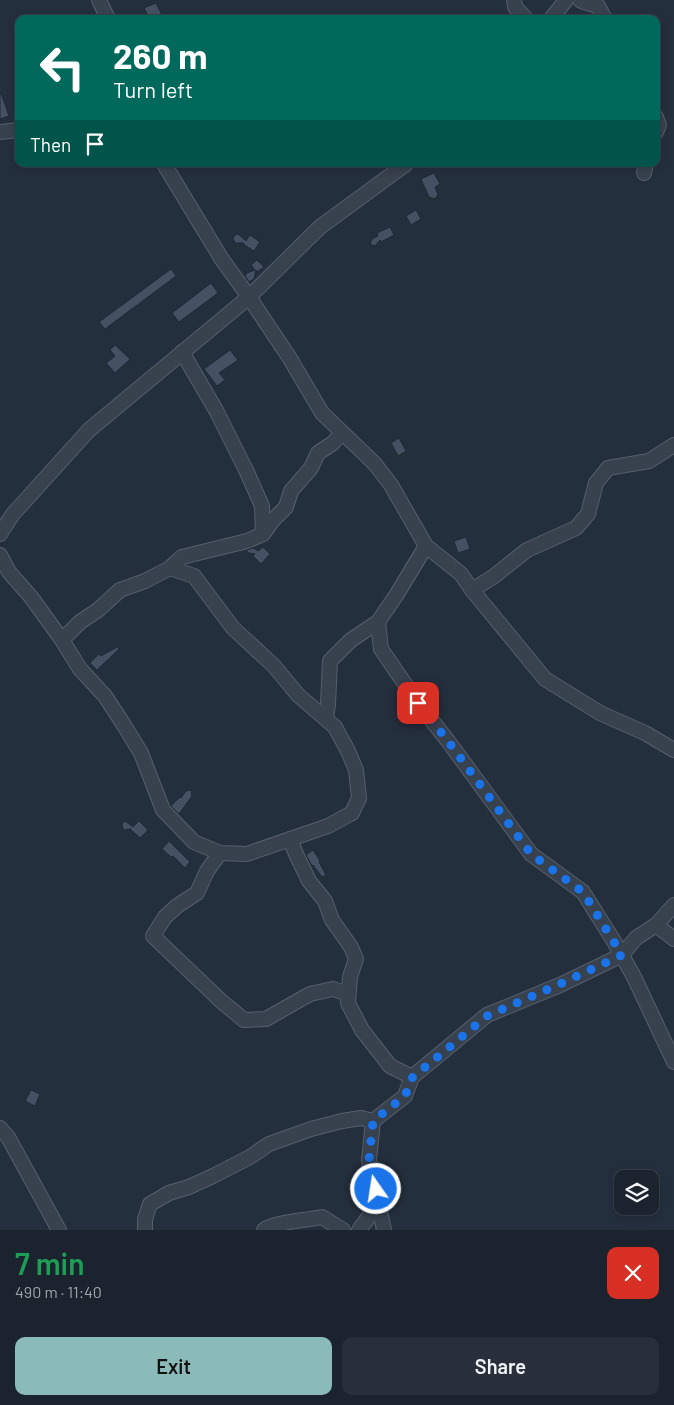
<!DOCTYPE html>
<meta charset="utf-8">
<style>
:root{--surface:#1b232e;--page:#282f3a;--text:#f1f3f6;--muted:#a0a4aa;--line:#39404a;--accent:#8bbbb9}
body{margin:0;font-family:Barlow,sans-serif;background:var(--page);color:var(--text);height:100vh;display:flex;flex-direction:column;font-size:19px;white-space:nowrap}
*{box-sizing:border-box;margin:0}
p{font-size:16px;color:var(--muted)}
.icon{flex:none;width:28px;height:28px;fill:none;stroke:currentColor;stroke-width:2;stroke-linecap:round;stroke-linejoin:round}
.map{position:relative;height:1230px;overflow:hidden}
.drawer{display:flex;flex-direction:column;background:var(--surface);flex:1}
.drawer>*{flex:none}
.guide{position:absolute;left:15px;top:15px;width:645px;height:152px;border-radius:10px;box-shadow:0 2px 8px #0003,0 0 0 1px var(--line);background:#00695c;color:#fff;overflow:hidden}
.buttons{position:absolute;left:614px;top:1170px;display:grid;gap:10px}
.buttons a{display:grid;place-items:center;width:45px;height:45px;border-radius:10px;background:var(--surface);box-shadow:0 2px 8px #0003,0 0 0 1px var(--line);font-size:25px}
.pin{position:absolute;display:grid;place-items:center;width:42px;height:42px;color:#fff;margin:-21px;border-radius:10px;box-shadow:0 2px 8px #0006}
.me{position:absolute;width:55px;margin:-28px;rotate:347deg;stroke-linejoin:round;filter:drop-shadow(0 0 4px #0008)}
.turn{display:flex;align-items:center;gap:18px;height:105px;padding:0 15px;font-size:22px}
.turn .icon{width:65px;height:65px;stroke-width:2.5}
.turn b{display:block;font-size:35px;line-height:42px}
.then{display:flex;align-items:center;height:48px;padding:0 15px;background:#0003;gap:10px;font-size:19px}
.round{display:grid;place-items:center;flex:none;width:52px;height:52px;border-radius:10px;background:var(--page)}
.headline{display:flex;align-items:center;justify-content:space-between;height:85px;padding:0 15px}
h1{font-size:30px;font-weight:600;line-height:38px;color:#1e9e55}
.button{display:flex;gap:10px;margin-top:auto;padding:10px 15px}
.button a{flex:1;height:58px;border-radius:10px;background:var(--accent);color:#111;font-size:20px;font-weight:600;line-height:58px;text-align:center}
.button a+a{background:var(--page);color:var(--text)}
.map>svg:first-child{display:block}
.building{fill:#455162;stroke:#1f2835}
.lines{fill:none;stroke-linecap:round;stroke-linejoin:round}
.minor-casing{stroke:#565f6c;stroke-width:16}
.minor{stroke:#38414e;stroke-width:14}
.route{stroke:#1a73e8;stroke-width:9;stroke-dasharray:0 16.2}
</style>
<div class="map">
<svg width="674" height="1230" viewBox="0 0 674 1230">
<rect width="100%" height="100%" fill="#242f3e"/>
<g class="building">
<path d="M156 3 162 15 154 19H150L144 8Z"/>
<path d="M1 93 9 116 0 119V94Z"/>
<path d="M434 173 440 184 435 187 438 195 434 199 429 197 421 179Z"/>
<path d="M416 210 421 219 411 225 406 216Z"/>
<path d="M390 227 394 235 381 242 380 240 375 246 370 244 372 239 378 236 377 233Z"/>
<path d="M238 234 246 241 250 235 260 242 254 251 243 244 244 243H235L233 238 235 235Z"/>
<path d="M257 260 264 267 257 272 256 270 254 279 249 282 245 276 247 273 255 270 251 265Z"/>
<path d="M171 269 176 276 105 329 99 322Z"/>
<path d="M211 283 218 293 179 322 172 313Z"/>
<path d="M115 345 130 359 115 373 106 363 115 356 110 350Z"/>
<path d="M230 350 238 360 219 373 225 380 217 386 204 369Z"/>
<path d="M399 438 406 451 398 456 391 443Z"/>
<path d="M466 537 470 549 458 553 454 541Z"/>
<path d="M263 547 270 554 261 564 253 556 255 554 249 553 246 550 254 548 258 551Z"/>
<path d="M117 647 119 649 97 670 90 663 99 654 101 656Z"/>
<path d="M191 790 192 796 179 814 171 806 180 797 181 798 186 791Z"/>
<path d="M125 821 133 827 139 821 148 830 140 838 130 829H131L125 830 123 829 122 824Z"/>
<path d="M169 841 190 862 185 868 173 856 171 857 162 849Z"/>
<path d="M313 850 320 861 319 862 326 875 322 877 313 865 312 866 306 855Z"/>
<path d="M31 1090 40 1094 35 1106 25 1101Z"/>
</g>
<g class="lines">
<g class="minor-casing">
<g id="minor">
<path d="M99 0 108 19"/>
<path d="M514 0 515 7 526 19"/>
<path d="M580 0 584 2 598 6 605 19"/>
<path d="M551 19 566 0"/>
<path d="M656 117 659 125 656 132"/>
<path d="M0 132 19 130"/>
<path d="M164 164 221 258 249 297 289 357 322 413 375 464 391 485 426 546 461 574 472 590 545 679 600 713 645 733 674 750"/>
<path d="M644 173 646 164"/>
<path d="M182 352 217 412 246 470 262 506 263 534"/>
<path d="M0 534 13 514 89 430 249 297 320 227 406 164"/>
<path d="M426 546 397 594 378 622 381 649 418 703 448 741 531 854 583 892 615 943 634 977 674 1062"/>
<path d="M0 555 9 572 31 597 62 640 80 669 105 696 122 722 141 753 163 810 194 842 220 853 247 854 328 826 352 813 359 798 356 770 348 751 335 727 298 695 274 666 233 628 194 576 170 568 145 581 120 590 98 610 80 622 62 640"/>
<path d="M170 568 182 557 247 541 263 534 273 520 286 507 291 491 311 468 318 453 333 443 342 433"/>
<path d="M472 590 493 577 527 550 576 528 588 514 596 483 608 468 649 461 674 445"/>
<path d="M326 718 328 704 330 661 351 640 378 622"/>
<path d="M290 839 296 854 309 881 325 901 332 920 351 947 356 959 350 977 348 1003 362 1030 390 1066 412 1077"/>
<path d="M220 853 207 871 197 893 177 906 165 917 153 936 221 1001 244 1020 266 1019 310 994 333 989 348 994"/>
<path d="M656 925 674 939"/>
<path d="M0 1128 8 1137 59 1230"/>
<path d="M145 1230V1219L150 1204 169 1193 189 1187 213 1176 250 1157 269 1144 311 1129 342 1121 361 1118 373 1121"/>
<path d="M264 1230C273 1222 309 1220 322 1217L343 1230"/>
<path d="M359 1230 379 1203"/>
<path d="M384 1230 369 1160 373 1121 405 1096 412 1077 487 1015 560 985 622 955 636 938 656 925 674 905"/>
</g>
</g>
<use href="#minor" class="minor"/>
</g>
<g class="lines">
<path class="route" d="M376 1189 369 1160 373 1121 405 1096 412 1078 487 1016 560 984 622 955 583 892 531 854 448 741 418 703"/>
</g>
</svg>
<div class="buttons">
<a><svg class="icon" aria-label="layers" viewBox="0 0 24 24"><path d="M12 4l9 5-9 5-9-5zM3 14l9 5 9-5"/></svg></a>
</div>
<div class="pin" style="left:418px;top:703px;background:#d93025"><svg class="icon" aria-label="arrive" viewBox="0 0 24 24"><path d="M6 21V4h12l-3 4 3 4H6"/></svg></div>
<svg class="me" style="left:376px;top:1189px" viewBox="-20 -20 40 40"><circle r="17" fill="#1a73e8" stroke="#fff" stroke-width="3"/><path d="M0-11L8 9 0 5-8 9z" fill="#fff"/></svg>
<div class="guide">
<div class="turn"><svg class="icon" aria-label="left" viewBox="0 0 24 24"><path d="M17 20v-9H6M10 6l-5 5 5 5"/></svg><div><b>260 m</b>Turn left</div></div>
<div class="then">Then<svg class="icon" aria-label="arrive" viewBox="0 0 24 24"><path d="M6 21V4h12l-3 4 3 4H6"/></svg></div>
</div>
</div>
<section class="drawer">
<div class="headline"><div><h1>7 min</h1><p>490 m · 11:40</p></div><a class="round" style="background:#d93025;color:#fff"><svg class="icon" aria-label="close" viewBox="0 0 24 24"><path d="M6 6l12 12M18 6L6 18"/></svg></a></div>
<div class="button"><a>Exit</a><a>Share</a></div>
</section>
